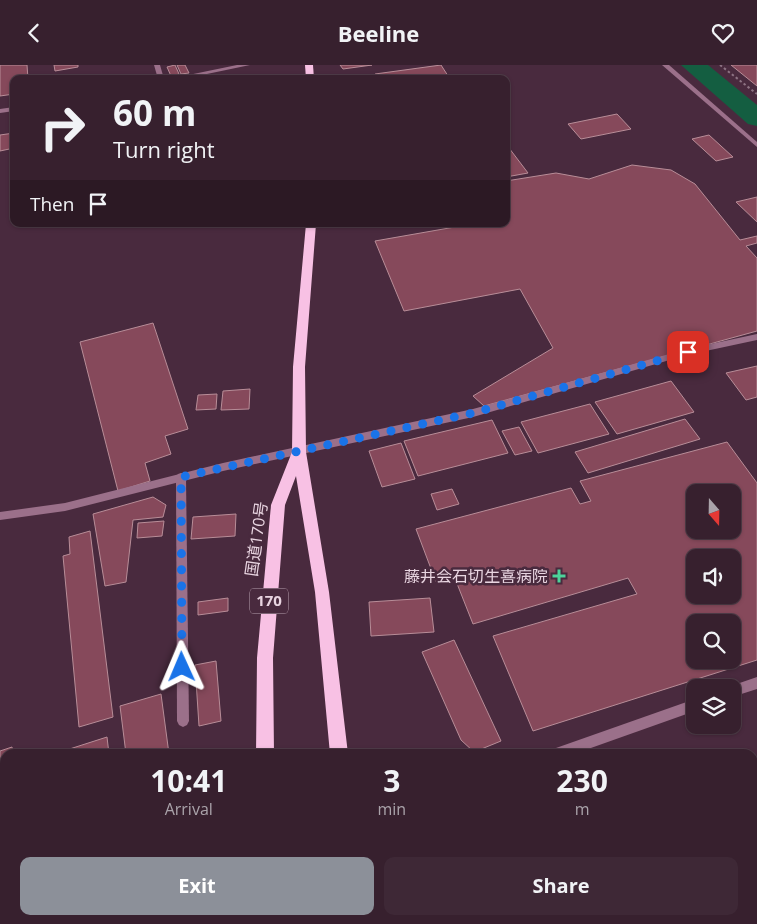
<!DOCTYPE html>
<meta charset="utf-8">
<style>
:root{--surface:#37202e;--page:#3e2836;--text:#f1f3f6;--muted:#aaa3aa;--line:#513e4a;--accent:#8c9099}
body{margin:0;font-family:"Open Sans","Noto Sans JP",sans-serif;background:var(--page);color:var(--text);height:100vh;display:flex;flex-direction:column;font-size:19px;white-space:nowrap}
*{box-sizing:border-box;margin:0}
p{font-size:16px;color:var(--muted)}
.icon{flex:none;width:28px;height:28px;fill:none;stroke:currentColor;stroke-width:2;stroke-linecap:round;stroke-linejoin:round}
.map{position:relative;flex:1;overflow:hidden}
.side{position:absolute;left:0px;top:684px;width:758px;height:176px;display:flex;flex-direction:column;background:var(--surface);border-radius:15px 15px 0 0;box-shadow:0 1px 4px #0004,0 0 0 1px var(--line)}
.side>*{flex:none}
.hud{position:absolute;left:10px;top:10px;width:500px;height:152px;border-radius:10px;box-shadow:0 1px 4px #0004,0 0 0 1px var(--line);background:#37202e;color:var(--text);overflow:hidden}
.needle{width:32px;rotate:160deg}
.buttons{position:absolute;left:686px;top:419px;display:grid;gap:10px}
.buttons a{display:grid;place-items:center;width:55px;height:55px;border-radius:10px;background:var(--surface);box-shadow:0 1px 4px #0004,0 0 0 1px var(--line);font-size:25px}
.pin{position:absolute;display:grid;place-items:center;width:42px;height:42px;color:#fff;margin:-21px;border-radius:10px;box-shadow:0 2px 8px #0006}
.me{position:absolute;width:55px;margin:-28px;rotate:359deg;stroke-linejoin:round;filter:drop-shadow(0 0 4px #0008)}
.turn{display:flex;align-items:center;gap:18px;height:105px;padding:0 20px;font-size:22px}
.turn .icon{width:65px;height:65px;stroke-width:2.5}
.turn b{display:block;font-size:35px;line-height:42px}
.then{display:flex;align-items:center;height:48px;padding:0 20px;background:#0003;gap:10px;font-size:19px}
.eta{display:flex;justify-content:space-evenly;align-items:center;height:85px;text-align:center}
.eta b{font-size:30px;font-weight:700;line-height:35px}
.primary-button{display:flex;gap:10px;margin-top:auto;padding:10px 20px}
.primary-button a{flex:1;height:58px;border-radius:10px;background:var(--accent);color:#fff;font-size:20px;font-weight:700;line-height:58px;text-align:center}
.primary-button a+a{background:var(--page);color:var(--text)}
header{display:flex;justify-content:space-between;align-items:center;height:65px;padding:0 20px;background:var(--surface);font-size:22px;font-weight:700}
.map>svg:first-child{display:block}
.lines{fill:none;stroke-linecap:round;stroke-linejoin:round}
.river{fill:#145e41;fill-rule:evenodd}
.building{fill:#86495b;stroke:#b88d98;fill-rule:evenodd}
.path{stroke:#8d7383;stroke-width:2;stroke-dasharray:2.5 2.5;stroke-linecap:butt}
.service{fill:#9b708a;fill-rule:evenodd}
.minor{fill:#9b708a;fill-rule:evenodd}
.trunk{fill:#f8c1e4;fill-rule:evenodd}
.route{stroke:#1a73e8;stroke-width:9;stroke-dasharray:0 16.2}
.poi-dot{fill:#4cd39a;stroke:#492a3e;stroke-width:2}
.labels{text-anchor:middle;stroke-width:5;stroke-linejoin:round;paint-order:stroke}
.shield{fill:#492a3e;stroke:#b9a2b0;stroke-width:1}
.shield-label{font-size:15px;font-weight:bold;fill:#e9d5e1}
.street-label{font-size:16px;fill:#e9d5e1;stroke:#492a3e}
.poi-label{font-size:16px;fill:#e9d5e1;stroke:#492a3e;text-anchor:end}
</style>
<header><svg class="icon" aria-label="back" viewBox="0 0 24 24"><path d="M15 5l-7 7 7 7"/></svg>Beeline<svg class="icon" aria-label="heart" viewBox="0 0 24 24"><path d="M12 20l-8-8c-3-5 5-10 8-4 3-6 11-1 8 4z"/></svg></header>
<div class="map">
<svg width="757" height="859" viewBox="0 0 757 859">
<rect width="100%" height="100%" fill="#492a3e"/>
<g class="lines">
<path class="river" d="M681 0H708L757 40V61L748 59Z"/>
</g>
<g class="building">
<path d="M0 0H27L28 14H14V29L0 31Z"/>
<path d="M54 0H78V2L55 6Z"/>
<path d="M175 0 179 9 171 11 167 2Z"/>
<path d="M177 0H185L189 8 181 9Z"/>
<path d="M340 0H372L343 4Z"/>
<path d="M441 0 450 14H377L375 9Z"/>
<path d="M731 0H757V21Z"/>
<path d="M617 49 631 64 581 74 568 59Z"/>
<path d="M14 68V83L0 86V70Z"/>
<path d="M709 70 733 92 716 96 692 74Z"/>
<path d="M506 79 528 108 506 112Z"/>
<path d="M632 100 671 105 695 119 740 175 757 171V178L746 181 757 193V266L484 341 473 331 553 283 520 224 404 246 375 176 472 159H506V116L556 108 589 114Z"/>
<path d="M757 132V157L736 137Z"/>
<path d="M153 258 188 364 165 371 171 389 145 398 150 416 118 426 80 277Z"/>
<path d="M757 301V332L746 335 726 308Z"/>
<path d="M671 316 694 347 617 369 595 337Z"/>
<path d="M250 324 249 344 221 345 223 326Z"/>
<path d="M217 329 216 344 196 345 198 330Z"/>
<path d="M590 339 609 369 538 388 521 357Z"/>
<path d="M685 354 700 374 588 408 575 387Z"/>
<path d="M492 355 508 388 418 411 404 376Z"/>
<path d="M519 362 532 386 515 390 502 366Z"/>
<path d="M727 377 757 418V595L533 666 493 571 637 529 628 513 473 559 454 511 436 517 416 464 571 423 580 439 591 436 580 416ZM695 428H732V465H695ZM695 492H732V530H695ZM695 558H732V595H695Z"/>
<path d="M401 378 415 414 382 422 369 386Z"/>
<path d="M452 424 459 439 437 445 431 429Z"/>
<path d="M153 432 166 440 163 452 133 455 126 517 105 521 93 449Z"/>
<path d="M236 449 235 471 191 474 193 452Z"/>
<path d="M164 456 162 471 137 473 138 458Z"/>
<path d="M90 466 113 652 79 662 63 491 70 489 69 472Z"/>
<path d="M228 533V546L198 550V537Z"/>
<path d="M430 533 434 567 371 571 369 537Z"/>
<path d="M454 575 501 676 474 687 461 675 422 587Z"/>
<path d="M216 596 221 656 199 661 195 600Z"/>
<path d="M161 629 169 689H126L120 641Z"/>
<path d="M107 672 109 689H54Z"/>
<path d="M12 682 13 689H5V855H26V859H0V686Z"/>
<path d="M752 809 757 817V859H673L671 855H752Z"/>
<path d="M416 855H492L493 859H417Z"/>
</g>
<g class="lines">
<path class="path" d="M720 0 757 29"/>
<path class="service" d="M181 408 184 409 186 412 189 656 187 660 183 662 179 660 177 656 176 412 178 409Z"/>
<g class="minor">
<path d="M154 0H160L164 14H158Z"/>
<path d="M237 0H250L183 14H169Z"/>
<path d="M662 0H669L757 77V82Z"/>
<path d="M14 42V46L0 48V44Z"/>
<path d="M757 269V275L687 290 473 352 223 406 65 446 0 455V447L65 438 223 398 473 344 687 284Z"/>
<path d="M757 612V624L732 632V622H728Z"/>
<path d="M695 634V646L574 689H550L552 685 556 683Z"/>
</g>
<g class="trunk">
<path d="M305 0H313L314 14H306Z"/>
<path d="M306 159H316L305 302 306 387 329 527 348 689H330L315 527 296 411 285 440 273 593 274 689H256L257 593 271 440 292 387 293 302Z"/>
<path d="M273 855H293L294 859H274Z"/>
<rect x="349" y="855" width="20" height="4"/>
</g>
</g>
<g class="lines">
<path class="route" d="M182 602 181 412 473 348 688 287"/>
</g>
<path class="poi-dot" d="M556.5 503.5h5v5h5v5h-5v5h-5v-5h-5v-5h5z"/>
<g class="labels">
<rect class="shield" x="250" y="523.5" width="38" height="25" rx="4"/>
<g class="shield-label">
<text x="269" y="541">170</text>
</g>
<g class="street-label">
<text transform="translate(256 474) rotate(-82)" y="6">国道170号</text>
</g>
<g class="poi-label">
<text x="548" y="517">藤井会石切生喜病院</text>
</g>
</g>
</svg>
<div class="buttons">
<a><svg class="needle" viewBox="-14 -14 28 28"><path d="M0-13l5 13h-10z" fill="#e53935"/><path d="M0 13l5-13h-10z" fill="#aaa3aa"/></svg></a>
<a><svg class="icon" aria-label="sound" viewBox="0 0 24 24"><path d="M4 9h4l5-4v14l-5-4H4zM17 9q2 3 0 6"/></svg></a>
<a><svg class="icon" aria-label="search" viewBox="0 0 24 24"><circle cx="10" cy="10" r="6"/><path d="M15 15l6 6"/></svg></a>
<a><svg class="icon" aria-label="layers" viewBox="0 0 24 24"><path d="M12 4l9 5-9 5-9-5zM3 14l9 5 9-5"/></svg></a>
</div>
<div class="pin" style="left:688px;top:287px;background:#d93025"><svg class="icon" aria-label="arrive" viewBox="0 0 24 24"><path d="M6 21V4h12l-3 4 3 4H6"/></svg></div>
<svg class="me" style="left:182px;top:602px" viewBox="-20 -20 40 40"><path d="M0-17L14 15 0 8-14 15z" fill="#1a73e8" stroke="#fff" stroke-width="4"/></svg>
<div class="hud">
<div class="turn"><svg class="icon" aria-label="right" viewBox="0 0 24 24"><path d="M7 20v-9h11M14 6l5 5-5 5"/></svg><div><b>60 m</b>Turn right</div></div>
<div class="then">Then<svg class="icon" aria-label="arrive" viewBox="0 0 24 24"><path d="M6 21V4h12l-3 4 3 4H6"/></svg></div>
</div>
<section class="side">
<div class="eta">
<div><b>10:41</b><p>Arrival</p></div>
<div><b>3</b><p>min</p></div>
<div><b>230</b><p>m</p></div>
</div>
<div class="primary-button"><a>Exit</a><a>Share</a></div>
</section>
</div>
